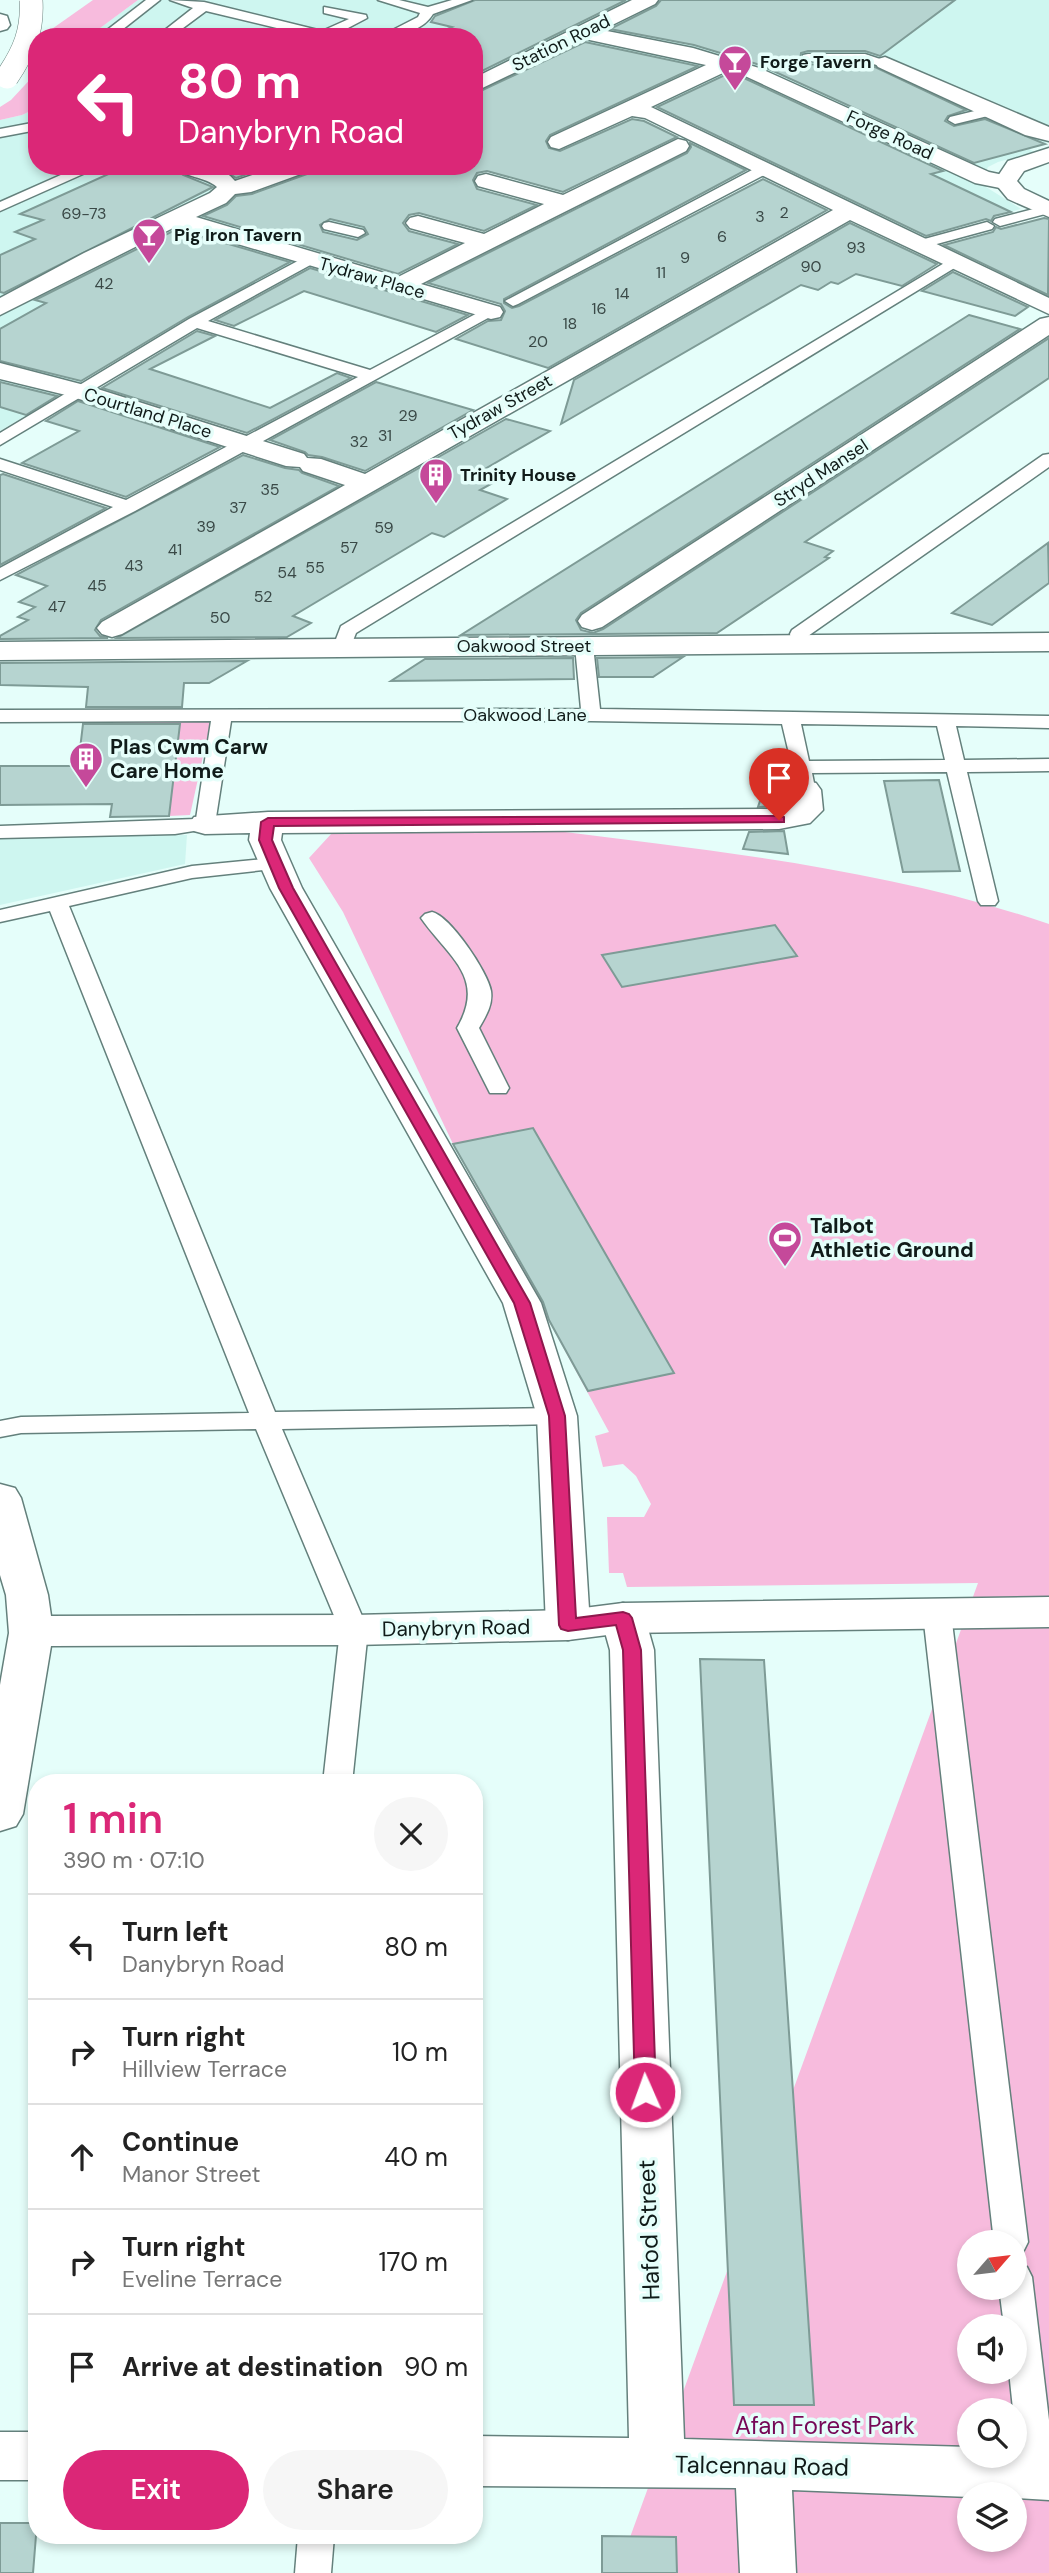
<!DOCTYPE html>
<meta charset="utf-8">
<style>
:root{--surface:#fff;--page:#f6f6f6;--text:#222;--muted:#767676;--line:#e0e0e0;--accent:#db2777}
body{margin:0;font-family:"DM Sans",sans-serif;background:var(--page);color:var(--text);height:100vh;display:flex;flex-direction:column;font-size:26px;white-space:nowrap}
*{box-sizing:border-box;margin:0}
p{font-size:23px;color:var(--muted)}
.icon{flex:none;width:38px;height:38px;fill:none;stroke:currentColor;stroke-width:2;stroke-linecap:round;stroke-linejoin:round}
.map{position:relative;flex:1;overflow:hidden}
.sheet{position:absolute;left:28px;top:1774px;width:455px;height:770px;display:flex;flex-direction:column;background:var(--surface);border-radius:28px;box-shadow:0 4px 10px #0003}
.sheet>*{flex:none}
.top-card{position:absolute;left:28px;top:28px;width:455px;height:147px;border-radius:28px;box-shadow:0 4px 10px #0003;background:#db2777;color:#fff;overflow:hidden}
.needle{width:46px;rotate:62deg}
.tools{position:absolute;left:957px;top:2230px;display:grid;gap:14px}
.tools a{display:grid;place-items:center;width:70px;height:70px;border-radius:50%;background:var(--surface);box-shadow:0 4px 10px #0003;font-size:35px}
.pin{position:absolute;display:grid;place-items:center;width:60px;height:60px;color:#fff;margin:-72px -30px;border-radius:50% 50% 50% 0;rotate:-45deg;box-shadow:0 0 7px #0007}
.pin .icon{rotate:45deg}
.me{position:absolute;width:77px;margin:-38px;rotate:358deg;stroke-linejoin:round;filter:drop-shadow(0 0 5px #0008)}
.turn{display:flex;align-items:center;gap:24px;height:147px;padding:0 35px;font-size:32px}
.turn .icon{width:91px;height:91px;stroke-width:2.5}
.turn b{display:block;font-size:49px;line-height:60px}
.round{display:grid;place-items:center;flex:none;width:74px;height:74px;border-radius:37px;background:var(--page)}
.head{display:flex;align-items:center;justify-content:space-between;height:119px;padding:0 35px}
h1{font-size:42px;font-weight:600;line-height:52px;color:var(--accent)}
.primary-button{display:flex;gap:14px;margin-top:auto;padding:14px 35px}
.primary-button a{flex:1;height:80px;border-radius:42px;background:var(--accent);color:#fff;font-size:28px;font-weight:600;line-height:80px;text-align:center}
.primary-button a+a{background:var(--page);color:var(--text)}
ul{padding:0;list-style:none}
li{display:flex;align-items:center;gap:21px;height:105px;padding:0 35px;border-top:2px solid var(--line)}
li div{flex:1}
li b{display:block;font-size:26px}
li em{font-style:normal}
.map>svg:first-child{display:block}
.built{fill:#cef6f0}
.green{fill:#f7bbdd;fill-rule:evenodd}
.building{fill:#b6d4d0;stroke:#7e9b96;stroke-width:2;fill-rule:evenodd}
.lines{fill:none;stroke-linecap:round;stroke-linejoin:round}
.lane-casing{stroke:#64807c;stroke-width:3}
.street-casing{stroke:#64807c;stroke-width:3}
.secondary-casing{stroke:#64807c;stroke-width:3}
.primary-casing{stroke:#64807c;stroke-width:3}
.lane{fill:#fff;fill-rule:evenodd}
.street{fill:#fff;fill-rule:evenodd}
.secondary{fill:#fff;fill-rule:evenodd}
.primary{fill:#fff;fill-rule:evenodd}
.primary-bridge-casing{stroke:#64807c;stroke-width:24;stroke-linecap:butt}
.primary-bridge{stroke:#fff;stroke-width:23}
.route{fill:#db2777;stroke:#8e194d;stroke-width:2}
.labels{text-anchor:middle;stroke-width:7;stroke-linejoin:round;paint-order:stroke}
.far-number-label{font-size:16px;fill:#3a4947}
.far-street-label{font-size:18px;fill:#101b19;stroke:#e5fefa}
.far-poi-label{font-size:18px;font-weight:bold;fill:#101b19;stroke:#e5fefa;text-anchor:start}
.poi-label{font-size:21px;font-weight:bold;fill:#101b19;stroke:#e5fefa;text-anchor:start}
.street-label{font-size:21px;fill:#101b19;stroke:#e5fefa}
.near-street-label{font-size:24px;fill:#101b19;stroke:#e5fefa}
.near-park-label{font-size:24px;fill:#760857;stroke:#e5fefa}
</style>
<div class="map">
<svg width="1049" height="2573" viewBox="0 0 1049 2573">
<rect width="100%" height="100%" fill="#e5fefa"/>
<g class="built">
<path d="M138 0H1049V142L1028 148 1034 152 998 162 988 167 983 178 986 187 1021 209 922 236 654 106 566 149 474 125V37H88Z"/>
<path d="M37 108V166H326L291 183 409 215 331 253 290 266 180 322 0 431V120L22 115Z"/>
<path d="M187 835 185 864 0 905V838Z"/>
</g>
<g class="green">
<path d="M93 0H138L88 37H50L49 31Z"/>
<path d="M37 72V108L22 115 0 120V107L11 100Z"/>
<path d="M211 720 190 815 169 816 179 729 82 730 84 722Z"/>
<path d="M549 830C717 851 887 869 1049 924V2573H617L978 1583 627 1587 623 1573H609L607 1517H644L651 1504 636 1476 623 1464 603 1467 595 1436 609 1432 453 1144 343 912 309 858 332 833ZM970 2242H1015V2287H970ZM970 2326H1015V2371H970ZM970 2410H1015V2455H970ZM970 2494H1015V2539H970Z"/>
</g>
<g class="building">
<path d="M475 0H626L474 75V37L445 30 452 27 431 22 435 16Z"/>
<path d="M661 0H955L880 56 865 51H808L801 53 800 61 803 64 875 67 966 110 948 116 945 121 954 126 985 119 1045 144 974 163 760 65 694 45 610 29 656 6Z"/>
<path d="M585 42 698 66 550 135 546 141 549 148 560 151 632 119 644 121 677 137 563 192 487 171 477 173 473 180 477 189 537 205 484 231 419 213 409 215 403 223 409 231 458 244 398 274 203 216 227 205 236 196 252 194 310 173 314 166H474V94ZM330 219 364 227 368 234 357 240 323 232 320 225Z"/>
<path d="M727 74 744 78 943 171 931 174 1011 212 994 216 991 221 986 219 926 236 657 107Z"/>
<path d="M690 143 746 170 504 299V303L512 308 519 306 763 179 827 210 548 368 456 339 488 321 501 320 505 311 501 304 428 283 687 153 691 147Z"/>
<path d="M126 166H172L183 175 213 187 4 293 0 292V255L35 239 15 232 43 220 20 214Z"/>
<path d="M218 166H270L236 178Z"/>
<path d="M1044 218 1049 219 1048 295 944 245 993 232 996 227 1001 229Z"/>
<path d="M850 223 937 264 902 286 856 274 838 284 831 282 818 290 801 285 561 424 574 380Z"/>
<path d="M177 229 290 262 188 317 81 381 0 361V329L46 303 35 300Z"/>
<path d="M310 268 468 315 436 332 304 291 234 326 215 320Z"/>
<path d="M953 272 1028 307 1015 316 922 291Z"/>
<path d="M969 315 1020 329 581 613 576 620 581 630 593 633 603 629 1049 338V378L805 542 833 551 825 557 829 558 717 633 461 635Z"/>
<path d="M197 331 215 336 150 369 270 408 337 373 351 378 247 433 102 388Z"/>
<path d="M0 382 57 396 26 415 0 407Z"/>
<path d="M376 382 473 410 365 471 322 457 308 455 305 452 270 440Z"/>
<path d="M78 401 220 447 126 497 22 463 79 431 46 421Z"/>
<path d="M506 419 550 431 471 477 491 484 480 490 507 499 444 537 432 533 293 616 311 623 287 637 117 638Z"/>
<path d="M243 455 285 468 299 470 302 473 339 486 101 620 95 630 100 636 108 638 0 639V636L28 620 18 617 35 607 19 602 47 586 16 575Z"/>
<path d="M3 474 106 508 0 565V475Z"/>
<path d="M1048 543 1049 583 992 625 952 613Z"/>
<path d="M683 657 653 677H599L597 658Z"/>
<path d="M573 658 574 679 391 681 425 659Z"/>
<path d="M247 661 209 683H184L182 707H86L88 687 0 685V663Z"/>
<path d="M83 724H180L169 816 110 817 112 804 0 805V766H78Z"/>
<path d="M773 762 780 806 758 807Z"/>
<path d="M939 780 960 871 903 872 884 781Z"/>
<path d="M784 831 788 854 743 849 749 832Z"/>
<path d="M775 925 797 956 622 987 602 955Z"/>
<path d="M533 1128 674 1373 588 1391 549 1320 543 1302 453 1144Z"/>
<path d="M700 1659 764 1660 814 2405H734Z"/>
<path d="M0 2523H37L33 2573H0Z"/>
<path d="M602 2536 676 2537 677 2573H602Z"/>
</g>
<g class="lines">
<g class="lane-casing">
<g id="lane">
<path d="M146 0H160L113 37H98Z"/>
<path d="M170 0 204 2 322 31 349 19 324 13V7L366 15 367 18 331 37H314L206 11 171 37H156L193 8Z"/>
<path d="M378 0H399L428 7 452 0H472L433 14C423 31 398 37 379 37L418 17 420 13Z"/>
<path d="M808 54H865L892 63 885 67 865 62 803 61V55Z"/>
<path d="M991 107 996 108V114L955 124 948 120 950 117Z"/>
<path d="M37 122V130L0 137V129Z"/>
<path d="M81 166H101L0 211V202Z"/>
<path d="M768 166 775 170 773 173 762 176 518 304 513 306 505 301 752 170Z"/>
<path d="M1049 205V213L1000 226 993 222 995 219Z"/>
<path d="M329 222 363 230 365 233 358 237 324 229 322 226 324 223Z"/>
<path d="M987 222 994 226 992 229 922 248 915 244 917 241Z"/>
<path d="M309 255 317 260 314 263 208 321 370 370 485 309H497L499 312 135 511 0 580V568L113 507 0 470V459L126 500 358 377 197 328 0 445V433L189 319Z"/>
<path d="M956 256 964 261 961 264 356 633 349 651H335L333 647 341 626Z"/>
<path d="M1049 454V467L808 636 807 648H793L790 634 792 630 1043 455Z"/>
<path d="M584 640 593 646 600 709 1049 716V728L956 726 964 760 1049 759V771L967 772 998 901 995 905H981L978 901 947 772 812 773 814 783 811 787H797L782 724 591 721H231L215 824 212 828 175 834 0 838V826L196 819 211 721 0 722V710L581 709 575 646ZM801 724 937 726 945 760 809 761Z"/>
<path d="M275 858 282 860 285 864 282 868 192 878 69 906 275 1412 557 1408 566 1410 570 1416 566 1422 557 1424 282 1429 368 1630 352 1783H323L340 1630 256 1429 21 1433 0 1437V1421L21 1417 249 1413 50 911 0 922V910L192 866Z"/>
<path d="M432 912C450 916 488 972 491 991 493 1005 486 1016 479 1028L509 1088 506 1093H490L457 1028C487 977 448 957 421 918L425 914Z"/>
<path d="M937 1605 947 1607 951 1614 1028 2242 1023 2252 1015 2254V2242H994L923 1614 927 1607Z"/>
<path d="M1015 2263 1027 2267 1032 2277 1049 2420V2488L1038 2492 1025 2487 1020 2476 1009 2371H1015V2326H1004L999 2287H1015Z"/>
<path d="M298 2536H334L331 2573H295Z"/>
</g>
</g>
<g class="street-casing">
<g id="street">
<path d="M632 0H658L655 4 602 30 693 48 759 68 989 172 1013 177 1016 182 1013 187 1005 189 975 183 745 76 727 71 651 107 1049 298V314L850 220 122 634 112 637 102 634 97 628 102 622 345 485 303 471 300 467 286 466 70 396 0 379V363L88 386 304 454 307 458 321 459 365 474 833 210 645 118 632 116 559 149 551 147 548 142 551 137 706 65 585 39 474 92V78Z"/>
<path d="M885 57 1049 127V141L1025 135 878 67 875 63 878 59Z"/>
<path d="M678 139 686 141 689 146 686 151 421 284 500 307 503 312 500 317 491 319 177 226 0 315V298L84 253 210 193 217 187C205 176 184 178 175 166 197 166 220 162 235 181L279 166H312L309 171 251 192 235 194 226 203 196 217 398 277 465 243 410 228 406 223 410 218 418 216 484 234 544 204 478 186 475 181 478 176 486 174 563 195Z"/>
<path d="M1049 317V335L602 627 592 630 582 627 578 621 582 615 1040 319Z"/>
<path d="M1049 633V651L0 660V642Z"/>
<path d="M805 781 816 783 821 790 823 810 810 823 779 829 282 833 281 840 302 888 541 1303 577 1416 590 1625 583 1636 568 1640 553 1636 546 1625 537 1416 503 1303 270 888 249 840 250 833 205 834 194 831 189 824 194 817 268 812 779 809 791 807 789 790 794 783Z"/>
<path d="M623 1603 638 1607 645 1618 654 1650 684 2439 970 2447V2455H1015V2449L1049 2450V2500L1015 2498V2494H970V2497L792 2490 796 2573H740L736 2488 474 2486V2436L629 2438 610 1650 601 1618 608 1607Z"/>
<rect x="0" y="2432" width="37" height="48"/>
</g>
</g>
<g class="secondary-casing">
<g id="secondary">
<path d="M1049 148V162L1024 171 1017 181 1024 189 1049 201V217L1008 199 994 182 1008 161Z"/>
<path d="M0 1484 15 1488 21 1498 48 1595 51 1616 354 1615 568 1610 623 1603 1049 1597V1627L623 1633 568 1640 354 1645 51 1646 23 1814 16 1826 0 1831V1685L9 1633 6 1595 0 1575Z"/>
</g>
</g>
<g class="primary-casing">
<path id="primary" d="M0 14 7 16 10 25 7 29 0 31Z"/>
</g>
<use href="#lane" class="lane"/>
<use href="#street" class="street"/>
<use href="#secondary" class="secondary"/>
<use href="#primary" class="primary"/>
<g class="primary-bridge-casing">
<path id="primary-bridge" d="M7 77C24 52 33 31 31 0"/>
</g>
<use href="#primary-bridge" class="primary-bridge"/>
</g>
<path class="route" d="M779 816 784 817V822L274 826 272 840 293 888 530 1303 565 1416 576 1618 623 1612 629 1614 632 1618 641 1650 656 2092 653 2098 645 2100 638 2098 635 2092 623 1650 616 1625 568 1631 561 1629 559 1625 549 1416 514 1303 279 888 259 840 261 822 268 818Z"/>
<defs>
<g id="bar-pin" transform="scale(1.75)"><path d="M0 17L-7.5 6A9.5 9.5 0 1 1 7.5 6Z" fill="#c5499a" stroke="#e5fefa"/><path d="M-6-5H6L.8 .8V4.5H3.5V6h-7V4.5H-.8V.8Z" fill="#fff"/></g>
<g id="building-pin" transform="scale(1.75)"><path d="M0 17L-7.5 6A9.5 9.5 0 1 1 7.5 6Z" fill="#c5499a" stroke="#e5fefa"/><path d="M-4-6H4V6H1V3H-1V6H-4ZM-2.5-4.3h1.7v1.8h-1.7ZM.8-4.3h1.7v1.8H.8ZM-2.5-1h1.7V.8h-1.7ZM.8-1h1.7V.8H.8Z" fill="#fff"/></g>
<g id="stadium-pin" transform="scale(1.75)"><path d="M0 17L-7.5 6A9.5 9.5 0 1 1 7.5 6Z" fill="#c5499a" stroke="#e5fefa"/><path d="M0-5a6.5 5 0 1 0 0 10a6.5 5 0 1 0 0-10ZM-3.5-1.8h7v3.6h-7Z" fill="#fff"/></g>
</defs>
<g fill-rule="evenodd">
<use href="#bar-pin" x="735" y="62"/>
<use href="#bar-pin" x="149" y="235"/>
<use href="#building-pin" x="436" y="475"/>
<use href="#building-pin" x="86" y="759"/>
<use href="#stadium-pin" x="785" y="1238"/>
</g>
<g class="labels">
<g class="far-number-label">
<text x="784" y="218">2</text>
<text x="84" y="219">69-73</text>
<text x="760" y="222">3</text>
<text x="722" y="242">6</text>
<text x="856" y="253">93</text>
<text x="685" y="263">9</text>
<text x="811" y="272">90</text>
<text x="661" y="278">11</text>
<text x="104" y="289">42</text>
<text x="622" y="299">14</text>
<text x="599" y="314">16</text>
<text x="570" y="329">18</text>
<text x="538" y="347">20</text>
<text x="408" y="421">29</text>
<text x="385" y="441">31</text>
<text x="359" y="447">32</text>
<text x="270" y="495">35</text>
<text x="238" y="513">37</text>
<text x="206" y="532">39</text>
<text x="384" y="533">59</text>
<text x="349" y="553">57</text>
<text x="175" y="555">41</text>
<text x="134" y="571">43</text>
<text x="315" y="573">55</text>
<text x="287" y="578">54</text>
<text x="97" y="591">45</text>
<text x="263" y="602">52</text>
<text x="57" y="612">47</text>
<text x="220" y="623">50</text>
</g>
<g class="far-street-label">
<text transform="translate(561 43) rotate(-26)" y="6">Station Road</text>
<text transform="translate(890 135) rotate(25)" y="6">Forge Road</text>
<text transform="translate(372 278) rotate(16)" y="6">Tydraw Place</text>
<text transform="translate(500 407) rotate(-29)" y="6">Tydraw Street</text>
<text transform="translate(148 413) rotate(17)" y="6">Courtland Place</text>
<text transform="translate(821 473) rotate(-33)" y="6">Stryd Mansel</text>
<text x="524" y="652">Oakwood Street</text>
<text x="525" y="721">Oakwood Lane</text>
</g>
<g class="far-poi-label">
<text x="760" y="68">Forge Tavern</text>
<text x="174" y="241">Pig Iron Tavern</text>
<text x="460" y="481">Trinity House</text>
</g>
<g class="poi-label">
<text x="110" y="754">Plas Cwm Carw<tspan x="110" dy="24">Care Home</tspan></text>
<text x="810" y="1233">Talbot<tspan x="810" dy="24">Athletic Ground</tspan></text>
</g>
<g class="street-label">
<text transform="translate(456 1628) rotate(-1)" y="7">Danybryn Road</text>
</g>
<g class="near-street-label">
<text transform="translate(649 2230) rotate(-92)" y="8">Hafod Street</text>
<text transform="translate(762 2466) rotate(1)" y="8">Talcennau Road</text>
</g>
<g class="near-park-label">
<text x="825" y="2434">Afan Forest Park</text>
</g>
</g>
</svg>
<div class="tools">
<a><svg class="needle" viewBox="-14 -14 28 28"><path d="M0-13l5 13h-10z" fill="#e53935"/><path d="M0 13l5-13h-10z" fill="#767676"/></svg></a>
<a><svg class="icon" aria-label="sound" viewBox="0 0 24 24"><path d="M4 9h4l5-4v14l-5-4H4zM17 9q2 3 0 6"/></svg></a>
<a><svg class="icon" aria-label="search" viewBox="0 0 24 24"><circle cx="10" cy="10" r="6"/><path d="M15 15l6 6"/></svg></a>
<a><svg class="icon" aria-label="layers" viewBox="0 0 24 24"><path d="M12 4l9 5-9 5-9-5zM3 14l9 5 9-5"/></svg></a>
</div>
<div class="pin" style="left:779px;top:820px;background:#d93025"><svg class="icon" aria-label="arrive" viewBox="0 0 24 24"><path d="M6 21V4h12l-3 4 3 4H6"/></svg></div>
<svg class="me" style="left:645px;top:2092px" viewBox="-20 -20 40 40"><circle r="17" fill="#db2777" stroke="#fff" stroke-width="3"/><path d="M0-11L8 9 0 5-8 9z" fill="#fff"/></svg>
<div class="top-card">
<div class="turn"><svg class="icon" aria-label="left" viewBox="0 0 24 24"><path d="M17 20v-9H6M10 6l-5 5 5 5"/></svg><div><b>80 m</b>Danybryn Road</div></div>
</div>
<section class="sheet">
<div class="head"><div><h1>1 min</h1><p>390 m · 07:10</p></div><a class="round"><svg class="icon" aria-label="close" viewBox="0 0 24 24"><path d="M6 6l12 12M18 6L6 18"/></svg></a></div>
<ul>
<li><svg class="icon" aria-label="left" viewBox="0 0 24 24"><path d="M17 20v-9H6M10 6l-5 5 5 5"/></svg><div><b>Turn left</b><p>Danybryn Road</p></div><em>80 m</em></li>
<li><svg class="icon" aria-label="right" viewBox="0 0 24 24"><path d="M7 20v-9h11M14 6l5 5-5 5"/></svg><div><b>Turn right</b><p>Hillview Terrace</p></div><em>10 m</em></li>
<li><svg class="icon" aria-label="ahead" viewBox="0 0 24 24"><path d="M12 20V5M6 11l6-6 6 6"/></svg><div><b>Continue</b><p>Manor Street</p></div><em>40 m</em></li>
<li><svg class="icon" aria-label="right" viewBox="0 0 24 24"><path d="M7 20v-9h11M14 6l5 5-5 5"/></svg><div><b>Turn right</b><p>Eveline Terrace</p></div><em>170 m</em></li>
<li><svg class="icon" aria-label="arrive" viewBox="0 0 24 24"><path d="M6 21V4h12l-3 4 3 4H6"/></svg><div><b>Arrive at destination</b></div><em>90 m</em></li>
</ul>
<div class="primary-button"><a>Exit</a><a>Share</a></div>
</section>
</div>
